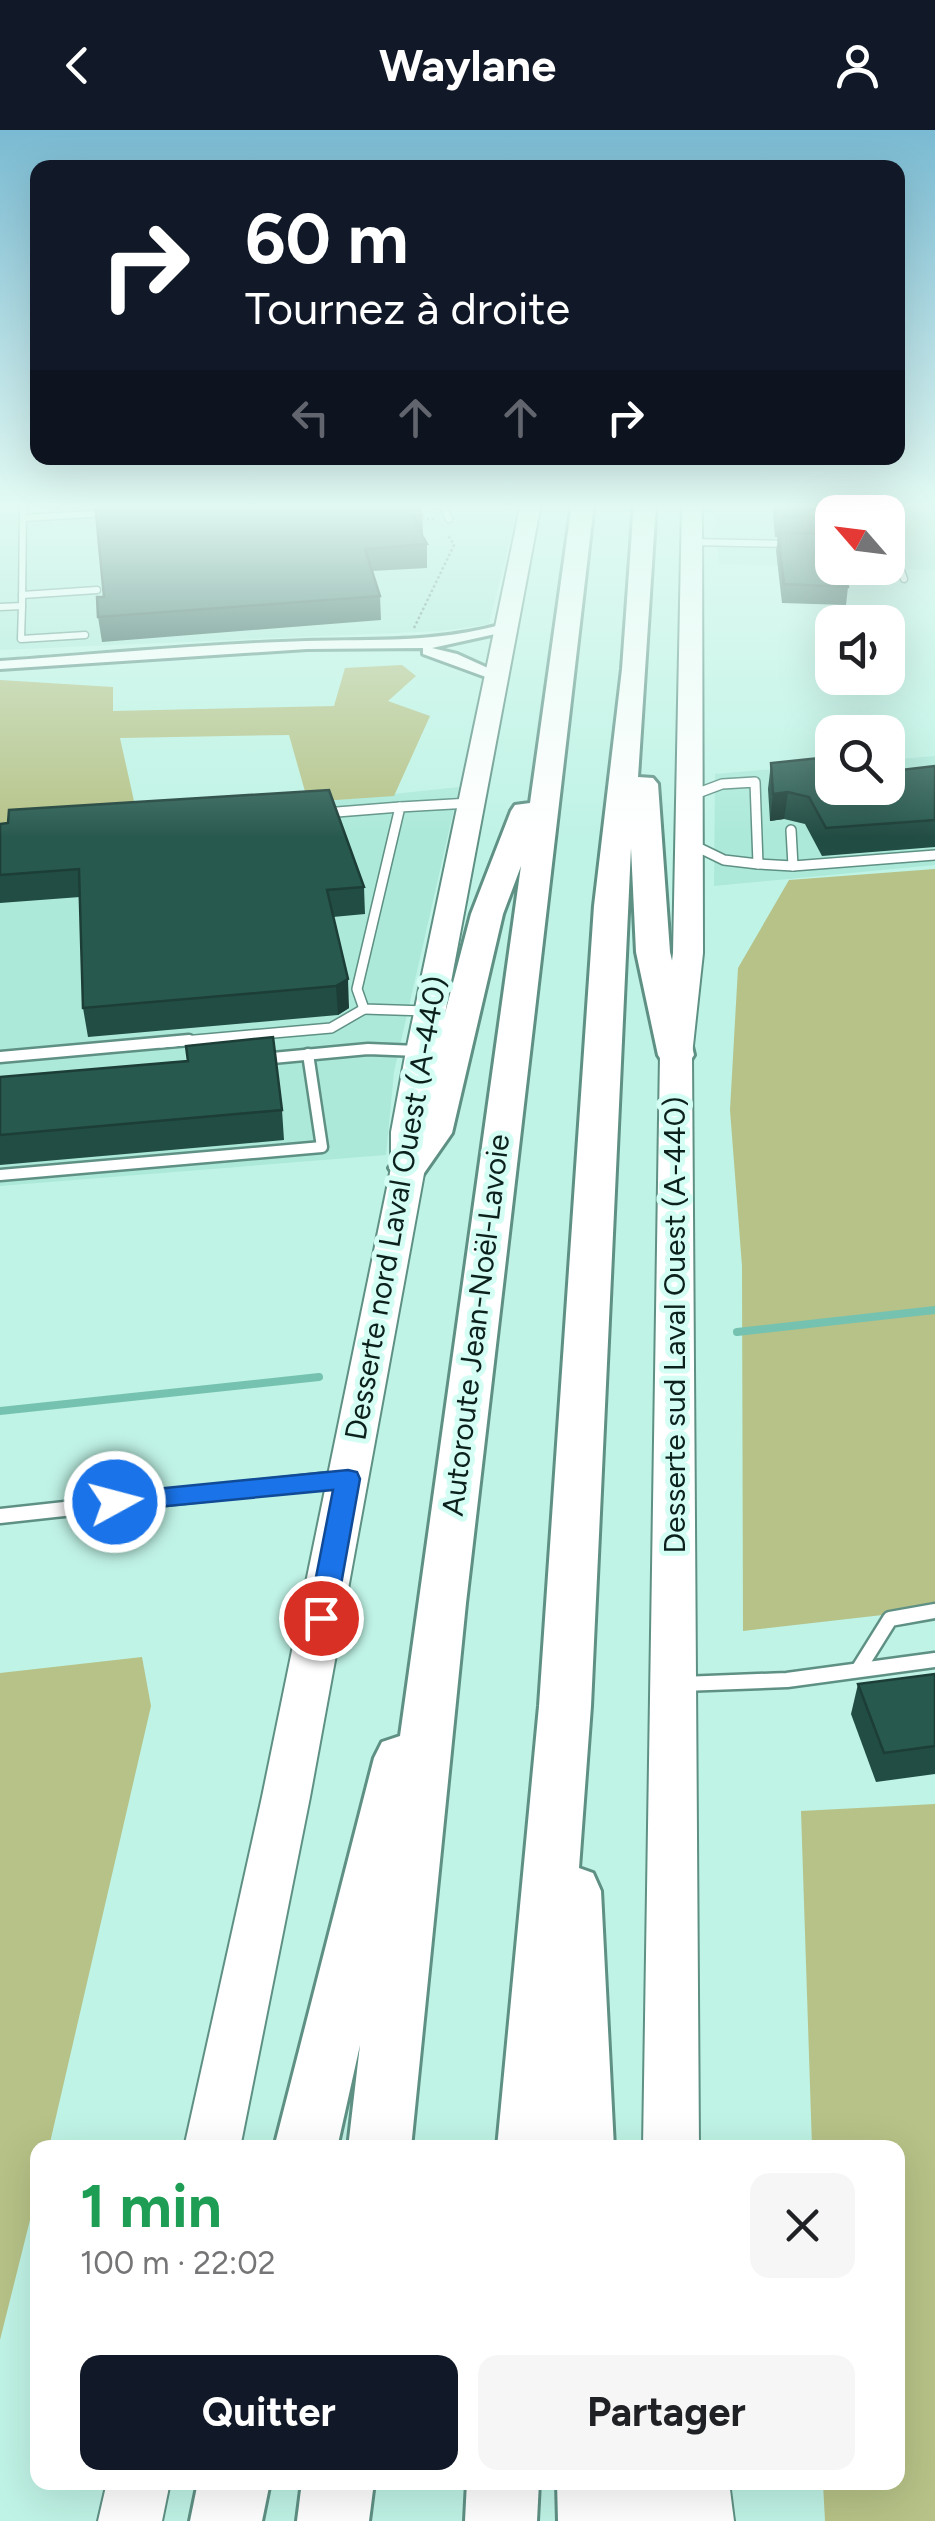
<!DOCTYPE html>
<html lang="fr">
<meta charset="utf-8">
<style>
:root{--surface:#fff;--page:#f6f6f6;--text:#202124;--muted:#757577;--accent:#111827}
body{margin:0;font-family:Figtree,sans-serif;background:var(--page);color:var(--text);height:100vh;display:flex;flex-direction:column;font-size:38px;white-space:nowrap}
*{box-sizing:border-box;margin:0}
p{font-size:32px;color:var(--muted)}
.icon{flex:none;width:55px;height:55px;fill:none;stroke:currentColor;stroke-width:2;stroke-linecap:round;stroke-linejoin:round}
.map{position:relative;flex:1;overflow:hidden}
.drawer{position:absolute;left:30px;top:2010px;width:875px;height:350px;display:flex;flex-direction:column;background:var(--surface);border-radius:20px;box-shadow:0 10px 40px #0002}
.drawer>*{flex:none}
.top-card{position:absolute;left:30px;top:30px;width:875px;height:305px;border-radius:20px;box-shadow:0 10px 40px #0002;background:#111827;color:#fff;overflow:hidden}
.needle{width:65px;rotate:298deg}
.fabs{position:absolute;left:815px;top:365px;display:grid;gap:20px}
.fabs a{display:grid;place-items:center;width:90px;height:90px;border-radius:20px;background:var(--surface);box-shadow:0 10px 40px #0002;font-size:50px}
.pin{position:absolute;display:grid;place-items:center;width:85px;height:85px;color:#fff;margin:-42px;border:5px solid #fff;border-radius:50%;box-shadow:0 2px 10px #0007}
.me{position:absolute;width:110px;margin:-55px;rotate:83deg;stroke-linejoin:round;filter:drop-shadow(0 0 8px #0008)}
.turn{display:flex;align-items:center;gap:35px;height:210px;padding:0 50px;font-size:45px}
.turn .icon{width:130px;height:130px;stroke-width:2.5}
.turn b{display:block;font-size:70px;line-height:85px}
.lanes{display:flex;align-items:center;height:95px;padding:0 50px;background:#0003;justify-content:center;gap:50px;direction:ltr}
.lanes .off{opacity:.35}
.round{display:grid;place-items:center;flex:none;width:105px;height:105px;border-radius:20px;background:var(--page)}
.overview{display:flex;align-items:center;justify-content:space-between;height:170px;padding:0 50px}
h1{font-size:60px;font-weight:700;line-height:75px;color:#1e9e55}
.cta{display:flex;gap:20px;margin-top:auto;padding:20px 50px}
.cta a{flex:1;height:115px;border-radius:20px;background:var(--accent);color:#fff;font-size:40px;font-weight:700;line-height:115px;text-align:center}
.cta a+a{background:var(--page);color:var(--text)}
header{display:flex;justify-content:space-between;align-items:center;height:130px;padding:0 50px;background:var(--accent);color:#fff;font-size:45px;font-weight:700}
.map>svg:first-child{display:block}
.built{fill:#ace9d9}
.green{fill:#b6c287}
.lines{fill:none;stroke-linecap:round;stroke-linejoin:round}
.stream{stroke:#76c2b1;stroke-width:8}
.service-far3-casing{stroke:#5f9084;stroke-width:9}
.service-far2-casing{stroke:#5f9084;stroke-width:12}
.service-far1-casing{stroke:#5f9084;stroke-width:15}
.service-casing{stroke:#5f9084;stroke-width:19}
.minor-casing{stroke:#5f9084;stroke-width:6}
.primary-casing{stroke:#5f9084;stroke-width:4}
.motorway-casing{stroke:#5f9084;stroke-width:6}
.path{stroke:#658980;stroke-width:2.5;stroke-dasharray:2.5 2.5;stroke-linecap:butt}
.service-far3{stroke:#fff;stroke-width:6}
.service-far2{stroke:#fff;stroke-width:9}
.service-far1{stroke:#fff;stroke-width:10}
.service{stroke:#fff;stroke-width:14}
.minor{fill:#fff;fill-rule:evenodd}
.primary{fill:#fff;fill-rule:evenodd}
.motorway{fill:#fff;fill-rule:evenodd}
.wall{fill:#224d44}
.shaded-wall{fill:#1c3e37}
.building{fill:#28594f;stroke:#1c3e37;stroke-width:2.5}
.route{fill:#1a73e8;stroke:#114b97;stroke-width:2.5}
.labels{text-anchor:middle;stroke-width:10;stroke-linejoin:round;paint-order:stroke}
.street-label{font-size:30px;fill:#0c211c;stroke:#d4fdf3}
</style>
<header><svg class="icon" aria-label="back" viewBox="0 0 24 24"><path d="M15 5l-7 7 7 7"/></svg>Waylane<svg class="icon" aria-label="person" viewBox="0 0 24 24"><circle cx="12" cy="8" r="4"/><path d="M4 21q1-7 8-7t8 7"/></svg></header>
<div class="map">
<svg width="935" height="2391" viewBox="0 0 935 2391">
<rect width="100%" height="100%" fill="#bff3e5"/>
<g class="built">
<path d="M0 373H519L489 494 442 501 0 520Z"/>
<path d="M714 373H935V440L852 438H888V382H832V437L719 434Z"/>
<path d="M935 626V735L714 756 715 644 832 634V658H888V630Z"/>
<path d="M459 657 394 942 386 1025 0 1056V706Z"/>
</g>
<g class="green">
<path d="M402 535 416 546 388 571 430 586 394 666 308 672 289 605 120 608 138 689 0 705V550L113 557V581L334 576 345 538Z"/>
<path d="M935 739V1479L743 1501 742 1136 730 980 738 838 789 750Z"/>
<path d="M142 1527 151 1576 49 2017 38 2018 37 2062 0 2210V1543Z"/>
<path d="M935 1674V2391H825L823 2353 898 2352V2018L812 2017 801 1681Z"/>
</g>
<g class="lines">
<g class="stream">
<path d="M737 1202 935 1180"/>
<path d="M0 1281 319 1247"/>
</g>
<g class="service-far3-casing">
<g id="service-far3">
<path d="M442 373 449 389"/>
<path d="M883 373 884 382"/>
<path d="M23 388 92 384"/>
<path d="M888 403 904 449"/>
<path d="M691 412 792 414"/>
<path d="M22 465 97 460"/>
<path d="M22 476 21 509 85 505"/>
<path d="M0 477 22 476 23 373"/>
</g>
</g>
<g class="service-far2-casing">
<g id="service-far2">
<path d="M690 666 722 654 755 652 758 734 724 730 691 714"/>
<path d="M337 682 400 677"/>
<path d="M758 734 793 736 791 700"/>
<path d="M793 736 935 725"/>
<path d="M426 881 364 879 357 859 400 677 470 673"/>
<path d="M161 913 331 898 364 879"/>
</g>
</g>
<g class="service-far1-casing">
<g id="service-far1">
<path d="M0 927 189 910"/>
<path d="M262 929 368 919 418 921"/>
<path d="M0 1045 322 1017 308 924"/>
</g>
</g>
<g class="service-casing">
<g id="service">
<path d="M0 1386 339 1349"/>
<path d="M860 1537 890 1489 935 1481"/>
<path d="M682 1554 787 1550 935 1530"/>
</g>
</g>
<g class="minor-casing">
<path id="minor" d="M504 494 511 498 509 501 432 518 457 524 499 543 501 546 494 550 423 524V518L307 519 0 539V531C102 524 204 514 306 511 377 509 435 513 504 494Z"/>
</g>
<g class="primary-casing">
<g id="primary">
<path d="M521 373H541L438 921 425 1002V1038L310 1667 240 2018H184L262 1667 391 1038V1002L406 921Z"/>
<path d="M682 373H702L703 823 692 925 699 2018H643L660 925 673 823Z"/>
<path d="M107 2352H170L162 2391H98Z"/>
<path d="M614 2352H729L734 2391H610Z"/>
</g>
</g>
<g class="motorway-casing">
<g id="motorway">
<path d="M572 373H594L466 1473 411 2018H348L360 1915 337 2018H274L374 1628 382 1612 400 1606 521 736 503 784 452 1003 422 1046 408 1050 394 1046 389 1038 414 1002 471 784 511 681 515 675 530 673Z"/>
<path d="M634 373H656L638 647 653 648 658 654 670 822 694 925 689 933 676 936 663 933 658 925 636 822 631 718 591 1576 579 1738 593 1743 601 1761 614 2018H497L539 1576 594 776 622 539Z"/>
<path d="M198 2352H270L262 2391H190Z"/>
<path d="M302 2352H374L369 2391H297Z"/>
<path d="M467 2352H539L537 2391H465Z"/>
<path d="M557 2352H629L630 2391H558Z"/>
</g>
</g>
<g class="path">
<path d="M417 373 424 389H436"/>
<path d="M414 498 454 415 448 405"/>
</g>
<use href="#service-far3" class="service-far3"/>
<use href="#service-far2" class="service-far2"/>
<use href="#service-far1" class="service-far1"/>
<use href="#service" class="service"/>
<use href="#minor" class="minor"/>
<use href="#primary" class="primary"/>
<use href="#motorway" class="motorway"/>
</g>
<g class="wall">
<path d="M772 373H870L872 382H832L831 404 848 457 846 475 782 473 776 421 778 407H775Z"/>
<path d="M422 385 423 407 427 414V438L372 441 380 466 381 490 102 512 98 487 104 467Z"/>
<path d="M771 633 823 634 901 640 935 636V717L822 726 805 694 784 689 770 691 768 659Z"/>
<path d="M0 694 364 757 365 784 333 787 349 878 338 885 88 907 83 878 80 767 0 773Z"/>
<path d="M186 916 282 980 284 1010 0 1035V947L188 931Z"/>
<path d="M935 1544V1644L876 1652 851 1584 858 1554Z"/>
</g>
<g class="shaded-wall">
<path d="M422 385 423 408 411 386Z"/>
<path d="M788 662 784 689 770 691 773 664Z"/>
<path d="M348 849 349 878 338 885 336 856Z"/>
</g>
<g class="building">
<path d="M95 373H415L422 385 411 386 427 414 365 419 380 466 98 487 97 467H104Z"/>
<path d="M776 373H870L872 382 832 381V387L777 386Z"/>
<path d="M778 403 832 404V438H844L848 457 784 454Z"/>
<path d="M819 628 823 634 832 633V658H888V628H891L901 640 935 636V690L826 698 809 667 788 662 773 664 771 633Z"/>
<path d="M329 660 364 757 327 760 348 849 336 856 83 878 79 739 0 745V694L8 693 9 680Z"/>
<path d="M273 907 282 980 0 1005V947L188 931 186 916Z"/>
<path d="M935 1544V1616L884 1623 858 1554Z"/>
</g>
<linearGradient id="sky" x2="0" y2="1"><stop stop-color="#7abad2"/><stop offset="0.53" stop-color="#e2faf3"/><stop offset="1" stop-color="#e2faf3" stop-opacity="0"/></linearGradient>
<rect width="935" height="708" fill="url(#sky)"/>
<path class="route" d="M348 1340 357 1342 360 1349 335 1488 331 1496 321 1499 312 1496 308 1488 333 1360 115 1381 106 1379 103 1372 106 1365 115 1363Z"/>
<g class="labels">
<g class="street-label">
<text transform="translate(396 1078) rotate(-80)" y="10">Desserte nord Laval Ouest (A-440)</text>
<text transform="translate(476 1195) rotate(-83)" y="10">Autoroute Jean-Noël-Lavoie</text>
<text transform="translate(675 1195) rotate(-90)" y="10">Desserte sud Laval Ouest (A-440)</text>
</g>
</g>
</svg>
<div class="fabs">
<a><svg class="needle" viewBox="-14 -14 28 28"><path d="M0-13l5 13h-10z" fill="#e53935"/><path d="M0 13l5-13h-10z" fill="#757577"/></svg></a>
<a><svg class="icon" aria-label="sound" viewBox="0 0 24 24"><path d="M4 9h4l5-4v14l-5-4H4zM17 9q2 3 0 6"/></svg></a>
<a><svg class="icon" aria-label="search" viewBox="0 0 24 24"><circle cx="10" cy="10" r="6"/><path d="M15 15l6 6"/></svg></a>
</div>
<div class="pin" style="left:321px;top:1488px;background:#d93025"><svg class="icon" aria-label="arrive" viewBox="0 0 24 24"><path d="M6 21V4h12l-3 4 3 4H6"/></svg></div>
<svg class="me" style="left:115px;top:1372px" viewBox="-20 -20 40 40"><circle r="17" fill="#1a73e8" stroke="#fff" stroke-width="3"/><path d="M0-11L8 9 0 5-8 9z" fill="#fff"/></svg>
<div class="top-card">
<div class="turn"><svg class="icon" aria-label="right" viewBox="0 0 24 24"><path d="M7 20v-9h11M14 6l5 5-5 5"/></svg><div><b>60 m</b>Tournez à droite</div></div>
<div class="lanes"><svg class="icon off" aria-label="left" viewBox="0 0 24 24"><path d="M17 20v-9H6M10 6l-5 5 5 5"/></svg><svg class="icon off" aria-label="ahead" viewBox="0 0 24 24"><path d="M12 20V5M6 11l6-6 6 6"/></svg><svg class="icon off" aria-label="ahead" viewBox="0 0 24 24"><path d="M12 20V5M6 11l6-6 6 6"/></svg><svg class="icon" aria-label="right" viewBox="0 0 24 24"><path d="M7 20v-9h11M14 6l5 5-5 5"/></svg></div>
</div>
<section class="drawer">
<div class="overview"><div><h1>1 min</h1><p>100 m · 22:02</p></div><a class="round"><svg class="icon" aria-label="close" viewBox="0 0 24 24"><path d="M6 6l12 12M18 6L6 18"/></svg></a></div>
<div class="cta"><a>Quitter</a><a>Partager</a></div>
</section>
</div>
